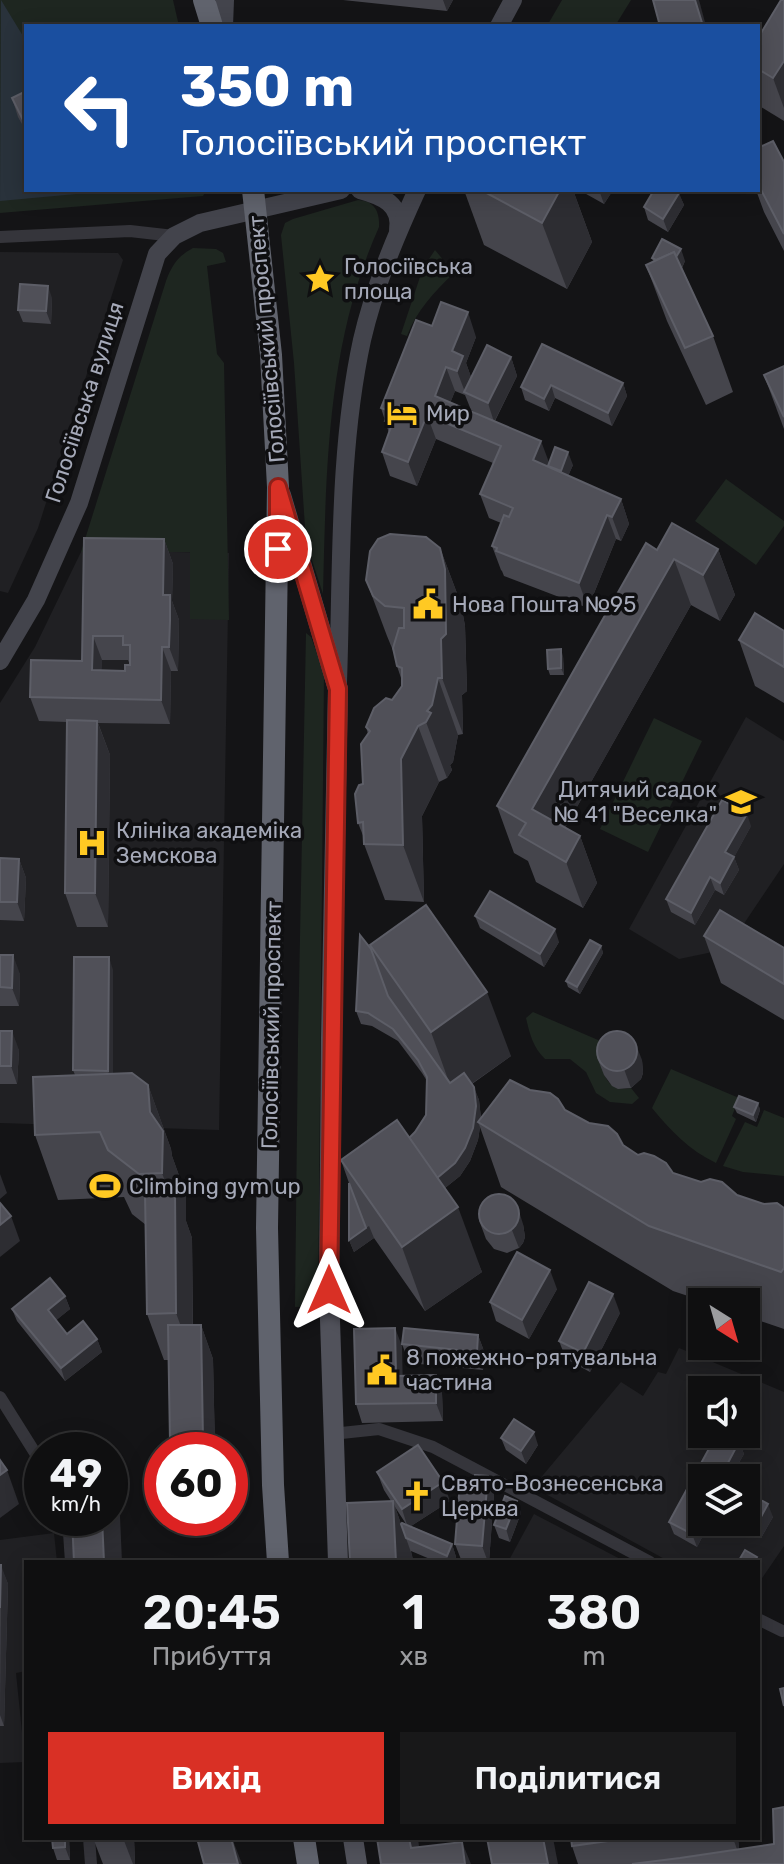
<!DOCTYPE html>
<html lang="uk">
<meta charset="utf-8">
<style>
:root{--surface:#0f0f10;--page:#181819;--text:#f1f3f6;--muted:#9b9c9f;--line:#2f2f30;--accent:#d93025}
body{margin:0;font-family:Rubik,sans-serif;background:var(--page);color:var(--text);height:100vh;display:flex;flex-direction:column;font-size:30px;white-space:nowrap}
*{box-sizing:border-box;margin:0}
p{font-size:26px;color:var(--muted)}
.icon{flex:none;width:44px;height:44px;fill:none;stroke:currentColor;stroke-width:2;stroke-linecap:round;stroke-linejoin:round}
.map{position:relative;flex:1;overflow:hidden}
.panel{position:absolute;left:24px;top:1560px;width:736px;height:280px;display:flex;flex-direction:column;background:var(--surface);border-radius:0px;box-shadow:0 4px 20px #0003,0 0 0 2px var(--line)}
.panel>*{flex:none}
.banner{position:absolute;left:24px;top:24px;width:736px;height:168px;border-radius:0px;box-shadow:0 4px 20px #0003,0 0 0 2px var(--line);background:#1a4fa0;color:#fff;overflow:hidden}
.needle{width:52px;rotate:143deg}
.fabs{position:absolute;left:688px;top:1288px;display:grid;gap:16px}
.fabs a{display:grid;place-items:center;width:72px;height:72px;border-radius:0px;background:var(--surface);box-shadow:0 4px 20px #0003,0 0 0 2px var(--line);font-size:40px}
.speed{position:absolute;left:24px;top:1432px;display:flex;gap:16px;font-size:40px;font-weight:700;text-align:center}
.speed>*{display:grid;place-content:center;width:104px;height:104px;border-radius:50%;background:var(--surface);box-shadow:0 4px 20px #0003,0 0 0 2px var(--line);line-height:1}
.speed small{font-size:20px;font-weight:400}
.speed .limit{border:12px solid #d22;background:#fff;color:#111}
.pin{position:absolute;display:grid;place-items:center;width:68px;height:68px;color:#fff;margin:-34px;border:4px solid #fff;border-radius:50%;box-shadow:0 2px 8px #0007}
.me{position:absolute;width:88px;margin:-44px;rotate:0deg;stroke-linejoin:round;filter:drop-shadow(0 0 6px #0008)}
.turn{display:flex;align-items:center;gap:28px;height:168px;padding:0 24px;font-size:36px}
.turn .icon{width:104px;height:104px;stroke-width:2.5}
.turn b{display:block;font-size:56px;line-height:68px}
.eta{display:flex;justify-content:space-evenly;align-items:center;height:136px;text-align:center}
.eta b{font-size:48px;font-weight:600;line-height:56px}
.action{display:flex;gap:16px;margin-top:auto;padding:16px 24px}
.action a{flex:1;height:92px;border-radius:0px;background:var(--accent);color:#fff;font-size:32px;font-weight:600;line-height:92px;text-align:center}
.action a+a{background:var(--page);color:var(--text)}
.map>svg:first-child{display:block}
.built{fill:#202023;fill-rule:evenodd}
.green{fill:#1e2620}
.water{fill:#29323b}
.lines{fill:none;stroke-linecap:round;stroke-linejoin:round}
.street{stroke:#35353b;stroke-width:12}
.secondary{stroke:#43444c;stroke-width:18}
.primary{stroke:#51525b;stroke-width:20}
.highway{stroke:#60636d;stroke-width:22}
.wall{fill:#45454c;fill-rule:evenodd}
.shaded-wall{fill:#2d2d32}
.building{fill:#505058;stroke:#5d5e67;stroke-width:2;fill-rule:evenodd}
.route-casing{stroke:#8d1f18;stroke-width:20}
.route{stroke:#d93025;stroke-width:14}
.labels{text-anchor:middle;stroke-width:7;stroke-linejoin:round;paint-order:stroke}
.poi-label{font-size:22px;fill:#a5a9b8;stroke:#0f0f11;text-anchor:start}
.street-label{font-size:22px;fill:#a5a9b8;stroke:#0f0f11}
</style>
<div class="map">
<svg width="784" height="1864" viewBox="0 0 784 1864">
<rect width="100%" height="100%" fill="#141416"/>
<g class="built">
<path d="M0 252 118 253 123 260 38 528 8 593 0 591Z"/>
<path d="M117 551 229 553 219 1130 0 1123V703L35 647 81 552Z"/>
<path d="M746 717 784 741V864L727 949 679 959 629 929Z"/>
<path d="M679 1348 784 1392V1546L758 1584V1562H670L533 1487 621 1382 643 1396 658 1372 666 1374ZM702 1390H746V1434H702ZM702 1478H746V1522H702Z"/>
<path d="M534 1514 626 1562H508Z"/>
<path d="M54 1533 57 1562H26V1671L16 1673 25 1762 0 1763V1540Z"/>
</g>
<g class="green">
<path d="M0 0H173L179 26H26V190H206L203 196 0 213Z"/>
<path d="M562 0H631L615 26H547Z"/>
<path d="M358 200C374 201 380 211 379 227 327 343 326 469 323 594L306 542 294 363 281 235 285 223 293 219Z"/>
<path d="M193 248 216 249 223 253 226 262 207 266 217 354 224 363 229 620 190 619V552H81L166 281C172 265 178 256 193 248Z"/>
<path d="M435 250 454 273C434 292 417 310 407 336L401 334 423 268Z"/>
<path d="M726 479 784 521V526L756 565 695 521Z"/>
<path d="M306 633 311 637 324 673 318 1306 295 1307 298 1039Z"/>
<path d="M654 718 702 741 648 852 600 829Z"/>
<path d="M533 1012 619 1049 603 1068C605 1084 616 1091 631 1088L639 1098 632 1104 610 1102 596 1093 586 1072 570 1059H545C533 1047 530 1035 526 1018Z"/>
<path d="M671 1069 739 1098 732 1116 736 1119 716 1163C689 1150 671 1131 652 1108Z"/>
<path d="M764 1110 784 1118V1176L743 1172 723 1166 745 1122 757 1127Z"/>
</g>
<path class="water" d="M1 0 26 41V113L19 117 26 131V190H100L98 192 0 201Z"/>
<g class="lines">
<g class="street">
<path d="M0 237 130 231 174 236"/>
<path d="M0 1397 42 1464"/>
<path d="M332 1434 379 1429 433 1447 650 1562"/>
<path d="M68 1518 71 1562"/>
<path d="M758 1619 782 1631"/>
<path d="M89 1838 91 1864"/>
</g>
<g class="secondary">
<path d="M224 26 225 0"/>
<path d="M499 26 513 0"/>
<path d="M360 190C382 196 402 204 398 230"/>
<path d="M0 661 36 600 79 503 157 254 174 236 200 223 341 190"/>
<path d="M338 682C342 568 338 451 362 340 374 288 395 238 417 190"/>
</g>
<g class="primary">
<path d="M281 495 338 689 331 1038 329 1290 338 1562"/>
<path d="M353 1838 357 1864"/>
</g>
<g class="highway">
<path d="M204 0 212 26"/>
<path d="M253 190 271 355 278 487 267 1228 273 1485 278 1562"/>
<path d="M304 1838 308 1864"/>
</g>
</g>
<g class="wall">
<path d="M343 0H453L447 11Z"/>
<path d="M784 0V121L761 107 758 99V38Z"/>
<path d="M26 91V131L18 117 12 98Z"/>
<path d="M758 148 784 162V251L764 212 756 190H758Z"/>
<path d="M464 190H573L592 242 567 289 484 245Z"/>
<path d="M579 190H613L604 204Z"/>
<path d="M654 190H680L678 192 684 205 668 232 648 220 644 207Z"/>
<path d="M652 258 685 261 682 268 713 336 733 392 706 405 667 321 646 265 653 261Z"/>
<path d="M52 298 51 324 23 322 18 310Z"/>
<path d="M432 326 476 337 466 363 471 377 511 357 517 376 495 421 549 463 573 465 568 476 621 499 629 524 621 541 616 539 588 608 504 576 502 571 501 570 492 546 501 523 489 518 480 494 493 463 436 439 417 486 390 476 382 452 389 433 381 408ZM455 391 465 395 471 410 486 418 450 403Z"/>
<path d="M784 366V429L764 375Z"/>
<path d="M623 383 627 396 612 426 555 398 549 411 525 400 521 387Z"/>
<path d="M84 538 164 539 173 564 172 601 179 620 178 671H171L170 724 98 723 110 755 108 927H77L65 893 67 722 39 721 30 697 82 661ZM102 660H128L130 665 125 671H101Z"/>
<path d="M440 548 461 604 465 626 467 691 462 695 463 734 458 735 453 762 450 765 452 770 447 778 439 782 422 816 424 902 385 900 364 844V838L358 823 368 734 366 727 392 700 402 686V681L397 666 394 653 387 636 366 580Z"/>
<path d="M718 549 735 595 720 621 691 605 565 828 580 836 597 883 583 908 536 882 528 861 514 853 497 806 657 550Z"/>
<path d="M784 631V703L755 686 739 640Z"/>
<path d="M563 656 564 675H550L548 669Z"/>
<path d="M751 826 734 857 739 870 724 895 715 890 695 925 671 912 666 899Z"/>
<path d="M0 858 19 859 26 878 24 921 0 920Z"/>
<path d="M475 916 559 942 544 967 480 928Z"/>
<path d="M704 936 784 948V1020L721 983Z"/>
<path d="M370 945 511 1056 472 1084 479 1100 481 1118 565 1110 623 1145 638 1155 673 1173 764 1204 784 1208V1329L746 1316V1302H706L673 1291 501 1187 480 1127 478 1140 470 1161 460 1176 445 1188 482 1272 425 1311 374 1238 354 1252 349 1240V1183L341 1160 409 1138 415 1132 426 1115 427 1081 422 1073 398 1041 372 1026 361 1024 356 1011 371 949Z"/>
<path d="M601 946 603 953 580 994 568 987 566 981Z"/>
<path d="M0 955 20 974 19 1006H0Z"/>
<path d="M113 970V1074L148 1085 171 1149 172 1156 186 1195V1221L192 1238 193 1325H201L213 1359 215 1450H173L170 1441 168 1360H164L147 1314 146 1225 132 1214 124 1197 58 1200 35 1135 75 1075 73 1070Z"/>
<path d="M0 1031 19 1050 17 1084H0Z"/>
<path d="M597 1057 642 1060 643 1073 641 1079 631 1088 618 1089 612 1086 604 1075Z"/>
<path d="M758 1103 760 1110 756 1122 737 1113 734 1107Z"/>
<path d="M479 1220 523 1224 525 1237 523 1243 519 1248 507 1253 494 1249 486 1239Z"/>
<path d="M557 1289 529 1339 496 1321 490 1302Z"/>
<path d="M65 1296 70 1309 56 1320 67 1334 97 1339 102 1352 65 1381 17 1321 12 1309Z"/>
<path d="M620 1313 590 1372 566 1359 559 1341Z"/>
<path d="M478 1335 485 1354 483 1370 409 1363 402 1344Z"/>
<path d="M402 1346V1375L442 1393 443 1421 362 1423 356 1404Z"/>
<path d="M717 1434H725L739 1442 744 1454 730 1478H702V1522H710L697 1547 674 1534 669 1522Z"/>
<path d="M501 1438 538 1445 526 1464 506 1450Z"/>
<path d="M377 1472 450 1501 411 1526 452 1544 456 1557 454 1562H437L411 1551 413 1562H350L391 1501 384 1490ZM395 1507 406 1524H401Z"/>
<path d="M488 1476 494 1494 489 1562H462L455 1544 474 1484Z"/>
<path d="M746 1492 773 1517 761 1538 731 1522H746Z"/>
<path d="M517 1501 521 1513 510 1542 499 1538 494 1525Z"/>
<path d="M0 1565 8 1584 4 1726H0Z"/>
<path d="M52 1838H69L70 1860H57L53 1848Z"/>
<path d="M93 1838H134L135 1864H103Z"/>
<path d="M571 1838H738L739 1849 774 1844 784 1864H578L572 1846Z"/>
</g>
<g class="shaded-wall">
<path d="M443 0H453L447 11Z"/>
<path d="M695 0H699L706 26H703Z"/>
<path d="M784 61V108L773 78Z"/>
<path d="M560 190H573L592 242 567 289 542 223Z"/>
<path d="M599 190H613L604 204Z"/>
<path d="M679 193 684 205 668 232 663 219Z"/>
<path d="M681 249 685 261 675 281 671 268Z"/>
<path d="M48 286 52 298 51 324 46 311Z"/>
<path d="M468 312 476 337 466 363 472 380 465 392 457 371 452 351Z"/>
<path d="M511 357 517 376 494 422 488 403Z"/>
<path d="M446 367 455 391 443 421 435 396Z"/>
<path d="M623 383 627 396 612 426 608 413Z"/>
<path d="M551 385 555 398 549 411 544 399Z"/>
<path d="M427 415 436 439 417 486 408 462Z"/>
<path d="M541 441 550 465 542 484 533 460Z"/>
<path d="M568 452 573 465 565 483 561 471Z"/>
<path d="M621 499 629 524 621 541 612 517Z"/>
<path d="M607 515 616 539 588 608 579 583Z"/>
<path d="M164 539 173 564 172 601 179 620 178 671 169 647 163 595Z"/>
<path d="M440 548 461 604 465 626 467 691 462 695 463 734 442 678Z"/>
<path d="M718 549 735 595 720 621 703 575Z"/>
<path d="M674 559 691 605 551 853 532 809Z"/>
<path d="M93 636 102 660 101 695 92 670Z"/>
<path d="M162 647 171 671 170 724 161 700Z"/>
<path d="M561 649 563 656 564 675 561 668Z"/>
<path d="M438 678 458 735 453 762 450 765 452 770 447 778 426 722 427 711Z"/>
<path d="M97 721 110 755 108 927 95 893Z"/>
<path d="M418 726 439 782 422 816 424 902 403 845 401 759Z"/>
<path d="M747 814 751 826 730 865 725 852Z"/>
<path d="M580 836 597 883 583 908 566 862Z"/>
<path d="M734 857 739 870 724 895 720 883Z"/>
<path d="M19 859 26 878 24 921 17 902Z"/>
<path d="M710 877 715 890 695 925 691 913Z"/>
<path d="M555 929 559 942 544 967 540 954Z"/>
<path d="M601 946 603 953 580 994 577 987Z"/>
<path d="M13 955 20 974 19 1006 12 988Z"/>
<path d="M109 957 113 970V1083L108 1071Z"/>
<path d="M487 992 511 1056 454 1096 431 1032Z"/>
<path d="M12 1031 19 1050 17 1084 11 1066Z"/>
<path d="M635 1042 642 1060 643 1073 641 1079 631 1088 624 1069Z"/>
<path d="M148 1085 171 1149 172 1156 186 1195V1221L192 1238 193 1359 176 1313 175 1209 162 1173 150 1112Z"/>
<path d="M474 1087 479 1100 481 1119 478 1122 480 1127 478 1140 470 1161 460 1176 431 1199 426 1186Z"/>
<path d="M758 1103 760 1110 756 1122 753 1115Z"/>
<path d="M0 1174 7 1193 0 1199Z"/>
<path d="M517 1205 523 1224 525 1237 523 1243 519 1248 512 1230Z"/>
<path d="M458 1207 482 1272 425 1311 402 1247Z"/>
<path d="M11 1216 20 1241 0 1257V1225Z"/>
<path d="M369 1226 374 1238 354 1252 349 1240Z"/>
<path d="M550 1270 557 1289 529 1339 522 1320Z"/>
<path d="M613 1294 620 1313 590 1372 583 1353Z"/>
<path d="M65 1296 70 1309 53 1323 48 1310Z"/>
<path d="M201 1325 213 1359 215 1450H206L203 1440Z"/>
<path d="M395 1328 402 1346 403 1394 396 1376Z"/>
<path d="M478 1335 485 1354 483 1370 477 1352Z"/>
<path d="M97 1339 102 1352 65 1381 61 1368Z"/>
<path d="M436 1375 442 1393 443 1421 436 1403Z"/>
<path d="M534 1432 538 1445 526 1464 521 1451Z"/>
<path d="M739 1442 744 1454 730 1478H719Z"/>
<path d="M7 1470 19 1504 0 1518V1475Z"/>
<path d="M488 1476 494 1494 489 1562H488L482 1546Z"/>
<path d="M443 1482 450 1501 408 1528 402 1509Z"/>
<path d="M110 1487 120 1516 122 1562H104L102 1518H110Z"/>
<path d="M393 1501 413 1558V1562H396Z"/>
<path d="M517 1501 521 1513 510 1542 506 1529Z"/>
<path d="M768 1504 773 1517 761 1538 756 1526Z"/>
<path d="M702 1516V1522H710L697 1547 692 1534Z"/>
<path d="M452 1544 456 1557 454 1562H449L447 1556Z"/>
<path d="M757 1557 761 1570 758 1575V1562H754Z"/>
<path d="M1 1565 8 1584 4 1726 0 1715Z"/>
<path d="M65 1838H69L70 1860 65 1847Z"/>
<path d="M123 1838H134L135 1864H133Z"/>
<path d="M231 1838H232L242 1864H238Z"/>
<path d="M409 1838H418L421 1864 411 1848Z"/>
<path d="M543 1838H553L558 1864H548Z"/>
<path d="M733 1838H738L740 1858Z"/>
<path d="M462 1842 471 1864H465Z"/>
</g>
<g class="building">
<path d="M653 0H695L703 26H660Z"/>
<path d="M781 0H784V61L773 78 758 69V38Z"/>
<path d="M26 91V126L12 98Z"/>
<path d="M773 141 784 162V234L758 184V148Z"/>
<path d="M481 190H560L542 223Z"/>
<path d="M654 190H674L679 193 663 219 644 207Z"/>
<path d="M662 239 681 249 676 257 674 252 656 260 652 258Z"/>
<path d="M674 252 713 336 685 348 646 265Z"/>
<path d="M20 284 48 286 46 311 18 310Z"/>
<path d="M441 302 468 312 452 351 463 356 457 371 446 367 435 396 541 441 533 460 621 499 612 517 607 515 579 583 496 551 497 548 492 546 504 515 509 517 513 508 480 494 501 446 427 415 408 462 382 452 392 424 385 421 389 411 381 408 416 320 432 326Z"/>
<path d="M542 344 623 383 608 413 551 385 544 399 521 387Z"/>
<path d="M487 345 511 357 488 403 464 392Z"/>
<path d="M784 366V417L764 375Z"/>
<path d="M555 447 568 452 561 471 548 466Z"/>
<path d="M672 523 718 549 703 575 674 559 532 809 580 836 566 862 519 835 526 823 497 806 646 543 657 550Z"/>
<path d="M390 534 426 537 440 548 445 569 446 634 441 639 442 678H438L432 705 427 711 431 713 426 722 418 726 401 759 403 845 364 844 363 822 358 823 355 794 359 785 363 784 361 744 370 731 366 727 374 708 386 698 392 700 402 686V668L397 666 393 648 399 628H404V608L385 606 373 596 366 580 370 551 378 539Z"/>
<path d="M84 538 164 539 163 595H170V621L169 647H162L161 700 30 697 31 660 82 661ZM93 636H123V645H130V665H125V671L92 670Z"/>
<path d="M755 613 784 631V667L739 640Z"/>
<path d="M561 649V668L548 669 547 650Z"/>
<path d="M67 720 97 721 95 893H65Z"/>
<path d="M722 800 747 814 725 852 734 857 720 883 710 877 691 913 666 899Z"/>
<path d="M0 858 19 859 17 902H0Z"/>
<path d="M490 891 555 929 540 954 475 916Z"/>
<path d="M426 905 487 992 431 1032 370 945Z"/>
<path d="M720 910 784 948V984L704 936Z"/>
<path d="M360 935 371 949 388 996 450 1083 464 1073 474 1087 476 1106 473 1128 465 1148 455 1163 437 1178 409 1138 415 1132 426 1115 427 1077 418 1060 393 1029 368 1013 356 1011Z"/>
<path d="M590 940 601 946 577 987 566 981Z"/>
<path d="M0 955H13L12 988 0 987Z"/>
<path d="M74 957H109L108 1071 73 1070Z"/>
<path d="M0 1031H12L11 1066H0Z"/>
<circle cx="617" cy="1051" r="20"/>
<path d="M132 1073 148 1085 150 1112 163 1131 162 1173 139 1174 108 1150 100 1132 35 1135 33 1077Z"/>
<path d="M510 1080 530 1090 550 1093 558 1099 565 1110 589 1123 608 1126 617 1134 623 1145 638 1155 644 1153 654 1156 666 1163 673 1173 701 1182 710 1179 722 1182 737 1195 764 1204 777 1203 784 1208V1268L781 1272 649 1226 478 1122Z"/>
<path d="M739 1096 758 1103 753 1115 734 1107Z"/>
<path d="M397 1120 458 1207 402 1247 341 1160Z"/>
<path d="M349 1183 366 1228 349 1240Z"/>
<path d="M175 1191 176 1313 147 1314 145 1192Z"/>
<circle cx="499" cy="1214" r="20"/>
<path d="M0 1203 11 1216 0 1225Z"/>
<path d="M517 1252 550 1270 522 1320 490 1302Z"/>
<path d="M50 1278 65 1296 48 1310 67 1334 83 1321 97 1339 61 1368 12 1309Z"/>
<path d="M589 1282 613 1294 583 1353 559 1341Z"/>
<path d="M168 1325H201L203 1440 170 1441Z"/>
<path d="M395 1328 396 1376 436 1375V1403L356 1404 354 1329Z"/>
<path d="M404 1328 478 1335 477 1352 402 1344Z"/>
<path d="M514 1419 534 1432 521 1451 501 1438Z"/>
<path d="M717 1434H725L739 1442 720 1478H702V1516L692 1534 669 1522Z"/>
<path d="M418 1445 443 1482 402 1509 377 1472Z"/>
<path d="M0 1460 7 1470 0 1475Z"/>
<path d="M475 1475 488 1476 482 1546 455 1544 460 1483 474 1484Z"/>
<path d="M746 1492 768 1504 756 1526 746 1520Z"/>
<path d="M505 1496 517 1501 506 1529 494 1525Z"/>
<path d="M393 1501 396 1562H350L347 1503Z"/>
<path d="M72 1518H102L104 1562H74Z"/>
<path d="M402 1523 452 1544 447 1556 406 1538 401 1524Z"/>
<path d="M745 1550 757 1557 754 1562H738Z"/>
<path d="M556 1559V1562H534V1561Z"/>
<path d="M0 1565H1L0 1608Z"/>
<path d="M784 1688V1706L780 1689Z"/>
<path d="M784 1807V1864H632L680 1858 774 1844 773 1809Z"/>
<path d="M52 1838H65V1847L53 1848Z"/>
<path d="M197 1838H231L238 1864H204Z"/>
<path d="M377 1838H409L411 1848 462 1842 465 1864H381Z"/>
<path d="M487 1838H543L548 1864H492Z"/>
<path d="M571 1838H629L572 1846Z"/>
</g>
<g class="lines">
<g class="route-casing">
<path id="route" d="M278 549V487L338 689 329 1290"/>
</g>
<use href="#route" class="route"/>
</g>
<defs>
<g id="sight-bare" transform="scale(2.4)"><path d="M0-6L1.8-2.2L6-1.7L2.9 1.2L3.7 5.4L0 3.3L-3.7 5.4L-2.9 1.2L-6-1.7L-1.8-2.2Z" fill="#ffc923" stroke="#0f0f11" stroke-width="2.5" paint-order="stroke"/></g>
<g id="hotel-bare" transform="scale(2.4)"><path d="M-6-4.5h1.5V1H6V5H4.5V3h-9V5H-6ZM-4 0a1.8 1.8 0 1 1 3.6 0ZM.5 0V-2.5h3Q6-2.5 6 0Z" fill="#ffc923" stroke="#0f0f11" stroke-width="2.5" paint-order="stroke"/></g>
<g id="civic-bare" transform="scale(2.4)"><path d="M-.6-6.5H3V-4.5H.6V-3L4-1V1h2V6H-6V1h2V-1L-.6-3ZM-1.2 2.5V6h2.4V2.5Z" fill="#ffc923" stroke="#0f0f11" stroke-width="2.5" paint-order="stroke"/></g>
<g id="school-bare" transform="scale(2.4)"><path d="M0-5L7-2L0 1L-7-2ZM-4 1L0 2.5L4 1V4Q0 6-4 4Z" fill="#ffc923" stroke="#0f0f11" stroke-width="2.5" paint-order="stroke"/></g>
<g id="hospital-bare" transform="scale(2.4)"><path d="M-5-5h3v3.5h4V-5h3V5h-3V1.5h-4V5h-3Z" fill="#ffc923" stroke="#0f0f11" stroke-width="2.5" paint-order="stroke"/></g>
<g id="stadium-bare" transform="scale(2.4)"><path d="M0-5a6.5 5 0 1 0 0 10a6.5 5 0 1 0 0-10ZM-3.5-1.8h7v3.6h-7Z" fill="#ffc923" stroke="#0f0f11" stroke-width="2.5" paint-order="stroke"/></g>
<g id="church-bare" transform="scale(2.4)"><path d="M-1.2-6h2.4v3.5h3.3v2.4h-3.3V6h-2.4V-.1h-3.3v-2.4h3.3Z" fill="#ffc923" stroke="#0f0f11" stroke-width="2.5" paint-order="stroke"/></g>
</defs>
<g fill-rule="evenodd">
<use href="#sight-bare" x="320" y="279"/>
<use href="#hotel-bare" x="402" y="413"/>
<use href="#civic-bare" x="428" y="604"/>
<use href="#school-bare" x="741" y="802"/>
<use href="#hospital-bare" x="92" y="843"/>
<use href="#stadium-bare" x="105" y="1186"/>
<use href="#civic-bare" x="382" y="1370"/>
<use href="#church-bare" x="417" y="1496"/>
</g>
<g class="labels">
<g class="poi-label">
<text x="344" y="274">Голосіївська<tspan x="344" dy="25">площа</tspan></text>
<text x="426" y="421">Мир</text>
<text x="452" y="612">Нова Пошта №95</text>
<text x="717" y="797" text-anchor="end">Дитячий садок<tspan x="717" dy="25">№ 41 "Веселка"</tspan></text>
<text x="116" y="838">Клініка академіка<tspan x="116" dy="25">Земскова</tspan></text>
<text x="129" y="1194">Climbing gym up</text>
<text x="406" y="1365">8 пожежно-рятувальна<tspan x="406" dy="25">частина</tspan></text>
<text x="441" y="1491">Свято-Вознесенська<tspan x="441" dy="25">Церква</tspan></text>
</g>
<g class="street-label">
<text transform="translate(266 339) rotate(-95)" y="8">Голосіївський проспект</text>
<text transform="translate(84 402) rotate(-72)" y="8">Голосіївська вулиця</text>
<text transform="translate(271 1025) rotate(-89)" y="8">Голосіївський проспект</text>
</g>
</g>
</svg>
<div class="fabs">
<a><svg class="needle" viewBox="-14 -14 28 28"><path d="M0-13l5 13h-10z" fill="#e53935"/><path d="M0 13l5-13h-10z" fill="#9b9c9f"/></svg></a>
<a><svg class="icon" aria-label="sound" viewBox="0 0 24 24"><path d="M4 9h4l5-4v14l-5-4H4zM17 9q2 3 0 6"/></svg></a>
<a><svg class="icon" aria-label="layers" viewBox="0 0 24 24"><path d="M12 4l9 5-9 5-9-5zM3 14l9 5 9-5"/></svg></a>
</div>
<div class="speed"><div>49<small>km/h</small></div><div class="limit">60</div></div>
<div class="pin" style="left:278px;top:549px;background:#d93025"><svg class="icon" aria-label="arrive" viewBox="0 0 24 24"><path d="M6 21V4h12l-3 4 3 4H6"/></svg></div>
<svg class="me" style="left:329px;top:1290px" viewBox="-20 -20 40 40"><path d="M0-17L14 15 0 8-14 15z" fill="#d93025" stroke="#fff" stroke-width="4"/></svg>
<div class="banner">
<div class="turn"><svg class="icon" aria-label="left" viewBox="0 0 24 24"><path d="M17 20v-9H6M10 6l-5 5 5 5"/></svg><div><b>350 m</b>Голосіївський проспект</div></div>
</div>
<section class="panel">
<div class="eta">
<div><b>20:45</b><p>Прибуття</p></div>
<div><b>1</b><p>хв</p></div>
<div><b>380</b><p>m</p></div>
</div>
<div class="action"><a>Вихід</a><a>Поділитися</a></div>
</section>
</div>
